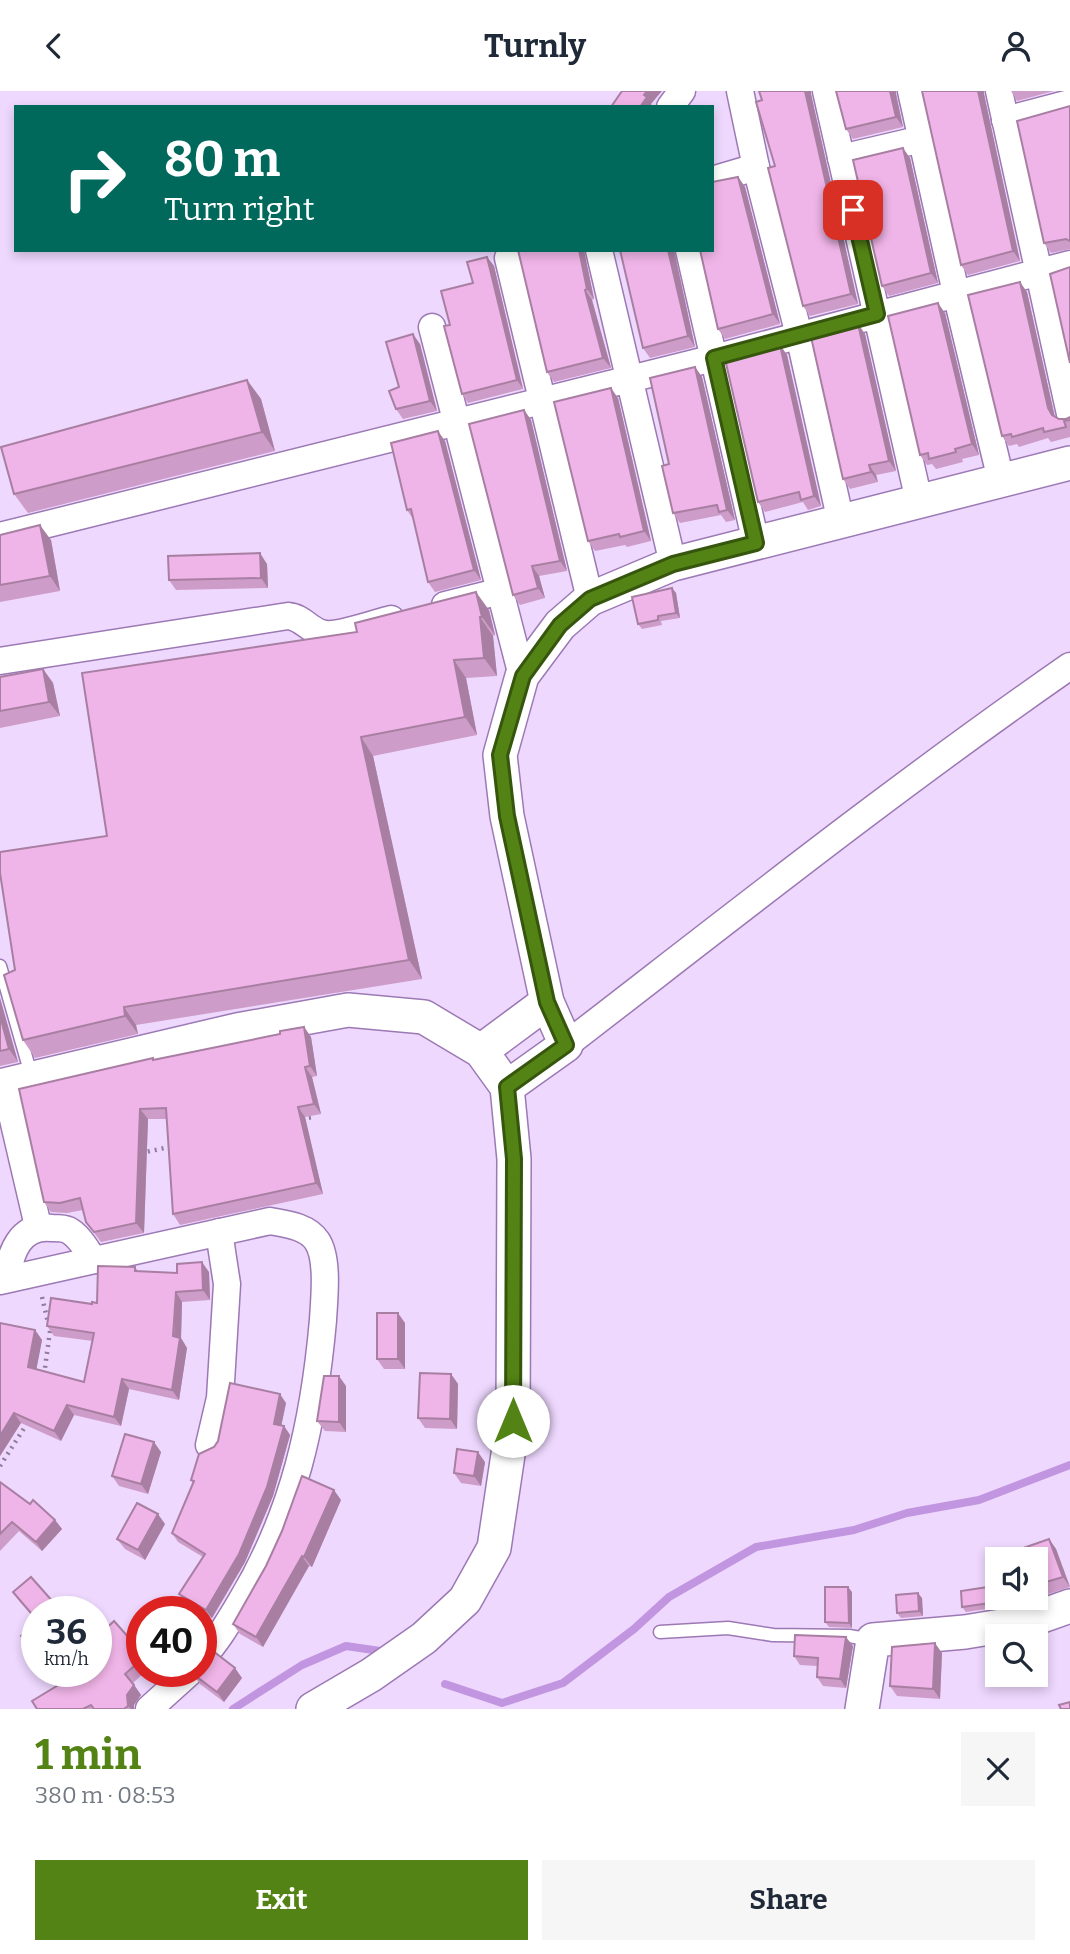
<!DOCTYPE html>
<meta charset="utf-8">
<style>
:root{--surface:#fff;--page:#f6f6f7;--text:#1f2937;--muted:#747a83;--accent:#538314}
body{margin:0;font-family:Bitter,serif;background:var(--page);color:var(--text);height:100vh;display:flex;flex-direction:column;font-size:26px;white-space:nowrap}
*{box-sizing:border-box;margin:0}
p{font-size:23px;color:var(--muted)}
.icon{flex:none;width:38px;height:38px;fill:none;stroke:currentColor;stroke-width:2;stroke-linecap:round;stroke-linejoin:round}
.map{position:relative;height:1618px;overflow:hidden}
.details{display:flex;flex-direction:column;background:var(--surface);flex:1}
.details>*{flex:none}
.top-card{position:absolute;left:14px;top:14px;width:700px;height:147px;border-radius:0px;box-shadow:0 4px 10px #0003;background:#00695c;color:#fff;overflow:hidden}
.buttons{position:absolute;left:985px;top:1456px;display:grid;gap:14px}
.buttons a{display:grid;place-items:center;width:63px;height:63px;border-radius:0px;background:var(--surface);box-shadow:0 4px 10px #0003;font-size:35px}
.speed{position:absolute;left:21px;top:1505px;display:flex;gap:14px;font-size:35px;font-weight:700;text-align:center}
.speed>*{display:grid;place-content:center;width:91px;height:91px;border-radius:50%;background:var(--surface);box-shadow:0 4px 10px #0003;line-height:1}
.speed small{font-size:18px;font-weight:400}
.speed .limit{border:10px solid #d22;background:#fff;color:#111}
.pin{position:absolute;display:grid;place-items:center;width:60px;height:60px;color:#fff;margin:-30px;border-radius:14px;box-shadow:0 4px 10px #0006}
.me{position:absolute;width:77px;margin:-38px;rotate:0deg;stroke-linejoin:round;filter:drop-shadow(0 0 5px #0008)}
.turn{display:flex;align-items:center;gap:24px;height:147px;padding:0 35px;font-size:32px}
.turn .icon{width:91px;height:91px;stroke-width:2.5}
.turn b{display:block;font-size:49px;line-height:60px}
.round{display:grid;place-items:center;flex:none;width:74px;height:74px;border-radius:0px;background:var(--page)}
.summary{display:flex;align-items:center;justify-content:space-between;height:119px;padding:0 35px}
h1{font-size:42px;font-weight:700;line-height:52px;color:var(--accent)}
.primary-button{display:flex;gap:14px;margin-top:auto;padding:14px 35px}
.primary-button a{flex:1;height:80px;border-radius:0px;background:var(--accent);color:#fff;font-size:28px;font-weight:700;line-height:80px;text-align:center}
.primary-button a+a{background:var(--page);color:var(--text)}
header{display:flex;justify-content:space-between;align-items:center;height:91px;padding:0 35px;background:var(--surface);font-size:32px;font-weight:700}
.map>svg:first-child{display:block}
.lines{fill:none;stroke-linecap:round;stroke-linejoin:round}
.stream{stroke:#c295e0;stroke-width:8}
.service-casing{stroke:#9c79b4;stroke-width:15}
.minor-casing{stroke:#9c79b4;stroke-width:29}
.tertiary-casing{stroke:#9c79b4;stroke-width:36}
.path{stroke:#8f7c9b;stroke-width:4.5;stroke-dasharray:2 5;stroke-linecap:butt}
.service{stroke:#fff;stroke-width:12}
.minor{stroke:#fff;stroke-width:26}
.tertiary{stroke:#fff;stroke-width:33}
.wall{fill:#ce9cc8}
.shaded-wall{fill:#a87fa2}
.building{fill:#f0b5e8;stroke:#a87fa2;stroke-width:2}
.route-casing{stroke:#36550d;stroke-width:18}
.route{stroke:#538314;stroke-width:12}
</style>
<header><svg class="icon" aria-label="back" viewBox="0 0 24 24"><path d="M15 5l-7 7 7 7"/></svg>Turnly<svg class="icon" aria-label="person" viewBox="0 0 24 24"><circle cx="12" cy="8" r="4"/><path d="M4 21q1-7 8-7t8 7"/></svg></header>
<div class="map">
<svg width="1070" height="1618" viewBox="0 0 1070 1618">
<rect width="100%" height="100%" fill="#eed8fe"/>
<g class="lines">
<g class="stream">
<path d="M445 1593 502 1612 563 1592 634 1538 669 1506 756 1456 854 1439 907 1422 979 1409 1070 1374"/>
<path d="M233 1618 302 1574 346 1555 387 1561"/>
</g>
<g class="service-casing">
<g id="service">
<path d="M0 875 32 987"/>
<path d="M660 1541 728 1537 773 1544 849 1545 872 1549"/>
</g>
</g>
<g class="minor-casing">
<g id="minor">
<path d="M740 0 756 76 799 244 841 431"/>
<path d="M826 0 919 410"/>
<path d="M911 0 956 202 1001 389"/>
<path d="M999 0 1070 323"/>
<path d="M670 16 682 0"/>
<path d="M1005 29 1070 12"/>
<path d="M841 67 922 48"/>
<path d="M712 89 756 76"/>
<path d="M599 159 673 473"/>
<path d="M689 159 756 452"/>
<path d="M508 167 590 508"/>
<path d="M432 236 522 585"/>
<path d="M0 445 714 267 1070 173"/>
<path d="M445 514 501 500"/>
<path d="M0 570 288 525C302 526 308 538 321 542 335 547 375 532 391 528"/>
<path d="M566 954C732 826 897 695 1070 575"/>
<path d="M5 994 38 1135"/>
<path d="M7 1188C10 1162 20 1133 52 1137 56 1137 64 1137 68 1139 78 1144 88 1160 93 1169"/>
<path d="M0 1190 270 1130C286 1133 307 1135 317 1150 329 1168 324 1209 323 1229 314 1331 294 1423 240 1512 228 1532 217 1551 201 1568"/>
<path d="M209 1354 220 1307 227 1193 219 1141"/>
<path d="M149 1618 191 1580"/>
</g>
</g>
<g class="tertiary-casing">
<g id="tertiary">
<path d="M481 960 547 911"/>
<path d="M0 995 237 939 348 919 424 926 481 960 507 996 514 1068 513 1330 494 1457 465 1509 424 1547 371 1584 313 1618"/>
<path d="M507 996 566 954 547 911 507 725 500 664 522 585 560 534 590 508 673 473 1070 372"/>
<path d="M862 1618 873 1549 965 1541 1025 1531 1070 1515"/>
</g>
</g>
<g class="path">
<path d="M302 1028 313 1026"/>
<path d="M141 1062 174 1055"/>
<path d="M42 1206 50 1240 44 1284"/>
<path d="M0 1375 28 1331"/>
</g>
<use href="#service" class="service"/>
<use href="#minor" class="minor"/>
<use href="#tertiary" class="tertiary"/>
</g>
<g class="wall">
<path d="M759 0H811V3L858 213 810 225 803 215 762 9Z"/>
<path d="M1011 0H1054L1017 10Z"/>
<path d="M896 3 903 36 853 48 846 38Z"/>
<path d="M984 3 1020 170 968 184 961 174Z"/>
<path d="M1070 15V158L1051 162 1044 152Z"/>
<path d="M910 67 938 192 889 205 882 195Z"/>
<path d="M738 86 745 96 780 233 725 248 718 238Z"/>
<path d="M518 159H584L594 208 592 209 611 277 554 291 547 281Z"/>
<path d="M620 159H674L695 256 650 267 643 257Z"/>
<path d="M487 166 494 175 523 298 468 312 462 303 450 234Z"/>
<path d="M1027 201 1055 326 1059 328H1066L1070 326V346L1051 351 1048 347 1019 356 1017 353 1009 355 1002 345Z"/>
<path d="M945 222 979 364 962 368 963 371 936 378 932 373 927 374 920 364Z"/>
<path d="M858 233 865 243 896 380 876 384 878 391 850 398 843 388Z"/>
<path d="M420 253 437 320 403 328 396 318 399 296Z"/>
<path d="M780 254 787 264 821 415 808 419 803 411 765 421 758 411Z"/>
<path d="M695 276 702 286 735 429 726 431 721 424 680 432 673 422 669 373Z"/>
<path d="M247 289 261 308 275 360 28 422 14 403Z"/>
<path d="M618 307 651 450 627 456 625 454 595 460 588 450Z"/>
<path d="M524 319 531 329 567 480 539 485 545 507 520 514 513 504Z"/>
<path d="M445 350 481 489 435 501 428 491 413 428 407 419Z"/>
<path d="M0 444 51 449 60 500 0 511Z"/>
<path d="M267 473 268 497 176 499 169 489Z"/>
<path d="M672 497 676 502 680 527 661 530 662 534 642 538 638 533Z"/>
<path d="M489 519 495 544 493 545 497 585 466 587 477 644 373 665 422 888 136 934 138 943 35 967 23 949 15 879 107 745 357 541Z"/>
<path d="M43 578 53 592 60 625 0 637V586Z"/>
<path d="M0 907 18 971 0 975Z"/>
<path d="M304 936 311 946 317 985 312 986 321 1023 305 1026 323 1103 180 1134 173 1123 167 1028H148L144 1142 101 1151 86 1131 83 1119 67 1122 51 1121 44 1111 154 969 280 943Z"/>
<path d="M135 1176 139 1181 177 1182 209 1181 210 1209 182 1211 181 1247 187 1257 179 1309 129 1298 121 1335 74 1324 61 1350 21 1332 0 1365 35 1239 42 1249 36 1278 84 1291 93 1250 54 1245 47 1235 97 1212Z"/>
<path d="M405 1232V1278H384L377 1268Z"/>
<path d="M451 1283 458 1293 457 1338 425 1337 418 1327Z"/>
<path d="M346 1295V1341L325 1340 317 1330Z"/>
<path d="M286 1312 281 1335H284L290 1344 273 1405 245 1471 212 1527 185 1512 179 1503 203 1466 178 1451 172 1442 193 1392 191 1389 214 1356Z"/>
<path d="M161 1361 148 1403 119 1395 112 1385Z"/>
<path d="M485 1371 481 1395 461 1392 454 1382Z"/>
<path d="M0 1391 30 1413 55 1429 62 1438 42 1460 19 1440 0 1460Z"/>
<path d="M341 1409 312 1476 309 1475 263 1556 240 1543 233 1533Z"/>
<path d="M165 1433 145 1469 125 1458 117 1448Z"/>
<path d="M1049 1448 1056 1458 1070 1496 1036 1507V1468Z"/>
<path d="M988 1496 992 1501 994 1517 966 1521 962 1516Z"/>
<path d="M13 1501 54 1512 60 1521H37V1530L20 1511Z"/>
<path d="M852 1501V1537L829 1536 825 1531Z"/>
<path d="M922 1507 923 1525 901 1527 897 1522Z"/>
<path d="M142 1538V1580H146L133 1592 141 1604 134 1614V1618H37L59 1593 48 1580H96Z"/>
<path d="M853 1555 846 1597 823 1595 817 1586V1575L800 1574 794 1565Z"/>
<path d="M942 1562 940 1608 897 1605 890 1595Z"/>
<path d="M193 1583 242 1587 224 1611 200 1593Z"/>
</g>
<g class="shaded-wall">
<path d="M647 0H662L651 13 653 16H640L644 4Z"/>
<path d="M805 0H811V3L858 213 851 203Z"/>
<path d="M890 0H896V3L903 36 896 26Z"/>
<path d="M978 0H984V3L1020 170 1013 160Z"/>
<path d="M903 57 910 67 938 192 931 182Z"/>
<path d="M738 86 745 96 780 233 773 223Z"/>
<path d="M579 159H584L594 208 587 198Z"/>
<path d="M668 159H674L695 256 688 245Z"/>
<path d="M487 166 494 175 523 298 517 289Z"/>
<path d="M1020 191 1027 201 1055 327 1059 334 1048 317Z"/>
<path d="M585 199 592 209 611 277 603 267Z"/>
<path d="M938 212 945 222 979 364 972 353Z"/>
<path d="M858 233 865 243 896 380 889 370Z"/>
<path d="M413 243 420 253 437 320 430 310Z"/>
<path d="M780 254 787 264 821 415 814 405Z"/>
<path d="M695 276 702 286 735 429 727 419Z"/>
<path d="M247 289 261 308 275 360 262 341Z"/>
<path d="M611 297 618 307 651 450 644 440Z"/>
<path d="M524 319 531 329 567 480 560 470Z"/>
<path d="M438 340 445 350 481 489 474 479Z"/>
<path d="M869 374 876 384 878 391 871 381Z"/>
<path d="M40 434 51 449 60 500 50 485Z"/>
<path d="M260 462 267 473 268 497 261 487Z"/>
<path d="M532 475 539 485 545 507 538 497Z"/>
<path d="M672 497 676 502 680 527 676 522Z"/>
<path d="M476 501 489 519 495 544 482 526Z"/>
<path d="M480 526 493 545 497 585 484 567Z"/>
<path d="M454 569 466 587 477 644 465 626Z"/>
<path d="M43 578 53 592 60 625 49 611Z"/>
<path d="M361 646 373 665 422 888 409 869Z"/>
<path d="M0 907 18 971 9 958 0 925Z"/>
<path d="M124 916 136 934 138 943 125 925Z"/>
<path d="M304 936 311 946 317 985 310 975Z"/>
<path d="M305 976 312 986 321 1023 314 1013Z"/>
<path d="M298 1016 305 1026 323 1103 316 1092Z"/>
<path d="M140 1018 148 1028 144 1142 136 1132Z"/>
<path d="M202 1171 209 1181 210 1209 203 1199Z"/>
<path d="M176 1201 182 1211 181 1247 187 1257 179 1309 172 1299Z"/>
<path d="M398 1222 405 1232V1278L398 1268Z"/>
<path d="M35 1239 42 1249 35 1286 28 1276Z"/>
<path d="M451 1283 458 1293 457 1338 450 1328Z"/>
<path d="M339 1285 346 1295V1341L339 1331Z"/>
<path d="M122 1288 129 1298 121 1335 114 1326Z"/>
<path d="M280 1303 286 1312 280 1341 274 1333Z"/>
<path d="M67 1314 74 1324 61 1350 54 1340Z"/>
<path d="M14 1322 21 1332 0 1365V1345Z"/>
<path d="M284 1335 290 1344 273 1405 245 1471 212 1527 206 1519Z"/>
<path d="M154 1351 161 1361 148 1403 141 1393Z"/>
<path d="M478 1361 485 1371 481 1395 474 1385Z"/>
<path d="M334 1399 341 1409 312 1476 304 1466Z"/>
<path d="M158 1423 165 1433 145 1469 138 1459Z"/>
<path d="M55 1429 62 1438 42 1460 36 1451Z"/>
<path d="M1049 1448 1056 1458 1070 1496 1063 1486Z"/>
<path d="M302 1465 309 1475 263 1556 256 1546Z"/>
<path d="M848 1496 852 1501V1537L849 1532Z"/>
<path d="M988 1496 992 1501 994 1517 990 1512Z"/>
<path d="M918 1502 922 1507 923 1525 919 1520Z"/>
<path d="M846 1546 853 1555 846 1597 840 1588Z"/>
<path d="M935 1552 942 1562 940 1608 933 1598Z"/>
<path d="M235 1577 242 1587 224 1611 217 1601Z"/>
<path d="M134 1594 141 1604 134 1614V1618H131L128 1615 127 1604Z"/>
</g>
<g class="building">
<path d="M622 0H647L644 4 647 6 640 16H611Z"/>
<path d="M759 0H805L851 203 803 215 768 77 775 75 756 11 762 9Z"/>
<path d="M836 0H890L896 26 846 38Z"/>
<path d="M922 0H978L1013 160 961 174Z"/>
<path d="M1070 15V150L1066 148 1044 152 1017 30Z"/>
<path d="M903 57 931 182 882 195 853 69Z"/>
<path d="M738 86 773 223 718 238 700 159H712V91Z"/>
<path d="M518 159H579L587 198 585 199 603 267 547 281Z"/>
<path d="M620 159H668L688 245 643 257Z"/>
<path d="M487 166 517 289 462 303 444 235 450 234 441 200 473 192 467 171Z"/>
<path d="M1070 176V272L1050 183Z"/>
<path d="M1020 191 1048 317 1052 324 1059 328H1066L1070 326V329L1064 330 1066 336 1044 341 1043 337 1012 346 1011 343 1002 345 968 204Z"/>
<path d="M938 212 972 353 955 358 956 361 929 368 928 362 920 364 888 225Z"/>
<path d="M858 233 889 370 869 374 871 381 843 388 811 246Z"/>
<path d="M413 243 430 310 396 318 389 300 399 296 386 251Z"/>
<path d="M780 254 814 405 801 409 799 401 758 411 725 268Z"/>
<path d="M695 276 727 419 719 421 717 414 673 422 662 375 669 373 650 287Z"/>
<path d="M247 289 262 341 14 403 1 356Z"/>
<path d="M611 297 644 440 620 446 619 443 588 450 554 311Z"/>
<path d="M524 319 560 470 532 475 538 497 513 504 469 333Z"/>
<path d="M438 340 474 479 428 491 411 418 407 419 391 352Z"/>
<path d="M40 434 50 485 0 494V444Z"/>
<path d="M260 462 261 487 169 489 168 465Z"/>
<path d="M672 497 676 522 658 525V529L638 533 632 506Z"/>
<path d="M476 501 482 526H480L484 567 454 569 465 626 361 646 409 869 124 916 125 925 23 949 4 884 15 879 0 782V761L107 745 82 582 357 541 355 532Z"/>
<path d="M43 578 49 611 0 620V586Z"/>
<path d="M0 925 9 958 0 960Z"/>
<path d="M304 936 310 975 305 976 314 1013 298 1016 316 1092 173 1123 166 1017 140 1018 136 1132 94 1141 86 1131 80 1107 60 1112 44 1111 19 998 153 967V969L280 943V940Z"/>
<path d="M202 1171 203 1199 176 1201 173 1245 180 1247 172 1299 122 1288 114 1326 67 1314 54 1340 14 1322 0 1345V1232L35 1239 28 1276 84 1291 94 1242 47 1235 51 1207 92 1213V1211L97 1212 98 1175 135 1176V1180L177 1182V1173Z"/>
<rect x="377" y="1222" width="21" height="46"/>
<path d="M420 1282 451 1283 450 1328 418 1327Z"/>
<path d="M324 1285H339V1331L317 1330Z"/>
<path d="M230 1292 280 1303 274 1333 284 1335 267 1396 239 1463 206 1519 179 1503 205 1463 172 1442 194 1390 191 1389 199 1363 214 1356 218 1350Z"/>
<path d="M125 1343 154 1351 141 1393 112 1385Z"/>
<path d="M457 1358 478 1361 474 1385 454 1382Z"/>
<path d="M302 1385 334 1399 304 1466 302 1465 256 1546 233 1533 266 1475 282 1440Z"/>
<path d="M0 1391 30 1413 33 1409 55 1429 36 1451 12 1431 0 1443Z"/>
<path d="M137 1412 158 1423 138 1459 117 1448Z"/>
<path d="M1049 1448 1063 1486 1036 1494V1468H1018L1015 1460Z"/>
<path d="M31 1486 54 1512 44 1521H37L36 1528 13 1501Z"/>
<path d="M825 1496H848L849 1532 825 1531Z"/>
<path d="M988 1496 990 1512 962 1516 961 1500Z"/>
<path d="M918 1502 919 1520 897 1522 896 1504Z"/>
<path d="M114 1530 130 1548 142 1538V1568L125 1583 134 1594 127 1604 128 1615 124 1618H94L91 1614 83 1618H37L32 1610 60 1593 49 1580H96V1547Z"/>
<path d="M37 1532V1565L21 1545Z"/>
<path d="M795 1544 846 1546 840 1588 817 1586 818 1567 794 1565Z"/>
<path d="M935 1552 933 1598 890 1595 892 1556Z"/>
<path d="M213 1560 235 1577 217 1601 193 1583 195 1580H201V1574Z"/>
<path d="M1070 1611V1618H1061L1059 1614Z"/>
</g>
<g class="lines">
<g class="route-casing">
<path id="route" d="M513 1330 514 1068 507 996 566 954 547 911 507 725 500 664 523 585 560 534 590 508 673 473 756 452 714 267 877 223 853 119"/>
</g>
<use href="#route" class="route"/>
</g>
</svg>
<div class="buttons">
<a><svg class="icon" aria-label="sound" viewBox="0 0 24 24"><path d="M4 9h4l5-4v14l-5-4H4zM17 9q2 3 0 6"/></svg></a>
<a><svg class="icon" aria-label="search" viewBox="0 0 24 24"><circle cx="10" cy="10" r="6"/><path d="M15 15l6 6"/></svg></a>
</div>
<div class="speed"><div>36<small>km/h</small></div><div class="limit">40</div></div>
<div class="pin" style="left:853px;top:119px;background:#d93025"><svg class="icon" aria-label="arrive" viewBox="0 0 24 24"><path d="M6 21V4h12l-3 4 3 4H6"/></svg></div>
<svg class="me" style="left:513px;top:1330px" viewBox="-20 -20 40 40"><circle r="19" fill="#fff"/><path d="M0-13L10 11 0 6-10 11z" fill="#538314"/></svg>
<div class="top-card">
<div class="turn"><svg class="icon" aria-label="right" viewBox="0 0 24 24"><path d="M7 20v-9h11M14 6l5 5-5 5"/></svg><div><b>80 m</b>Turn right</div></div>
</div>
</div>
<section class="details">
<div class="summary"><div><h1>1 min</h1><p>380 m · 08:53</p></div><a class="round"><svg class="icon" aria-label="close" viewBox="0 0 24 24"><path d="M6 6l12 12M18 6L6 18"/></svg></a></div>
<div class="primary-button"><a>Exit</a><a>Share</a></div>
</section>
